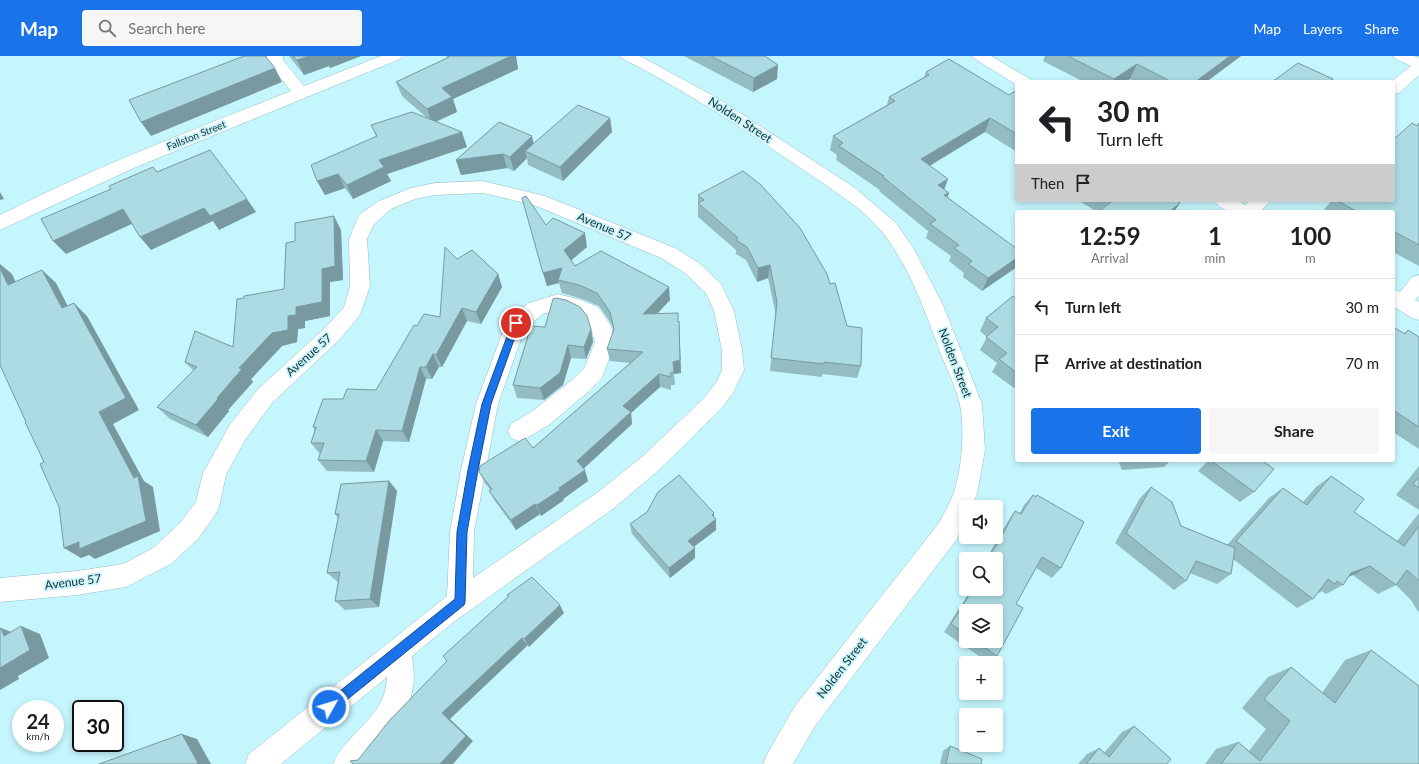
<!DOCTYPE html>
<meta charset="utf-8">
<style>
:root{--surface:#fff;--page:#f6f6f6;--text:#202124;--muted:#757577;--line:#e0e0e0;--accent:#1a73e8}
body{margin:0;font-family:Lato,sans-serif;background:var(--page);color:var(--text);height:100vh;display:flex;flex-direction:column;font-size:15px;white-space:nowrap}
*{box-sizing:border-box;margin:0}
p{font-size:13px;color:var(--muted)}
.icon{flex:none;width:22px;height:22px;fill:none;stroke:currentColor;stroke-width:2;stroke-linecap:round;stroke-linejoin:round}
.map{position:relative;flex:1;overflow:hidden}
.panel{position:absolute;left:1015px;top:154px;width:380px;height:252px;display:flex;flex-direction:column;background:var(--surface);border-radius:4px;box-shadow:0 2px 6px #0003}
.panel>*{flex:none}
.top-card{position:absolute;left:1015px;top:24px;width:380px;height:122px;border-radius:4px;box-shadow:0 2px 6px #0003;background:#fff;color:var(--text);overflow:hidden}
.controls{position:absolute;left:959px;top:444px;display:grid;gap:8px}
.controls a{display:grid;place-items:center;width:44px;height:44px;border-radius:4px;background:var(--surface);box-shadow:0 2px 6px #0003;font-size:20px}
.speed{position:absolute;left:12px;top:644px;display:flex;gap:8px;font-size:20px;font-weight:700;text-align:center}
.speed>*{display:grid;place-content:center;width:52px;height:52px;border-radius:50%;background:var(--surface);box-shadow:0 2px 6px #0003;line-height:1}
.speed small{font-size:10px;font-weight:400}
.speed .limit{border:2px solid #111;border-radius:6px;background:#fff;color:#111}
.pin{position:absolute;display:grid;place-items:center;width:34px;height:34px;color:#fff;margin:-17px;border:2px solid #fff;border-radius:50%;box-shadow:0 1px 4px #0007}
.me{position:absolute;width:44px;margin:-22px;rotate:51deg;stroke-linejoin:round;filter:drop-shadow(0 0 3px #0008)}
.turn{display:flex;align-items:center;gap:14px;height:84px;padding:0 16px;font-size:18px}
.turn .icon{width:52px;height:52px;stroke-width:2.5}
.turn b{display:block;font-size:28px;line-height:34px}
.then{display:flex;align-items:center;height:38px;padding:0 16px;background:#0003;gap:8px;font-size:15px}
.eta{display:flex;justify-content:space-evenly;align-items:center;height:68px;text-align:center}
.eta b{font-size:24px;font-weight:700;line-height:28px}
.button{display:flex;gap:8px;margin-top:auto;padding:8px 16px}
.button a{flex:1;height:46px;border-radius:4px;background:var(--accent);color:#fff;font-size:16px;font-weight:700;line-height:46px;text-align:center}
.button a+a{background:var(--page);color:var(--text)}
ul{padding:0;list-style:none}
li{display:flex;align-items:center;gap:12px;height:56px;padding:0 16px;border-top:1px solid var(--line)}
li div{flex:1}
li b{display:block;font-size:15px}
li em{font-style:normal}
header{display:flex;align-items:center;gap:24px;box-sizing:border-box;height:56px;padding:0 20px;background:var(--accent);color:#fff}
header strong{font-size:19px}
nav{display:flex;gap:22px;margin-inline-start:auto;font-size:14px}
.search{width:280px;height:36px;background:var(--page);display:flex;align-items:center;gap:10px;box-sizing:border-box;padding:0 14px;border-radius:4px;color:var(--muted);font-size:15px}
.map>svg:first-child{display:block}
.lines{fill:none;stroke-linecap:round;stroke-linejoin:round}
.minor-casing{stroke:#91bfc7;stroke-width:1}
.minor{fill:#fff;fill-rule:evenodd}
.wall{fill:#94bcc3;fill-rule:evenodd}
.shaded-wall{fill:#78999f}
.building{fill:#acdbe3;stroke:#78999f}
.route{fill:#1a73e8;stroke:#114b97}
.labels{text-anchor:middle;stroke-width:3.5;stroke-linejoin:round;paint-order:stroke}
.far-street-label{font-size:10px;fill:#1c2e31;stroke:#c5f5fd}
.street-label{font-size:12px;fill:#1c2e31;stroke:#c5f5fd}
</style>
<header>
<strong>Map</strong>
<div class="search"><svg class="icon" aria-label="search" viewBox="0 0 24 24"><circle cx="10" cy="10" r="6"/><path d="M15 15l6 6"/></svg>Search here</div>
<nav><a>Map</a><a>Layers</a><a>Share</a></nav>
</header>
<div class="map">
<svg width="1419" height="708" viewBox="0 0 1419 708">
<rect width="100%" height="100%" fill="#c5f5fd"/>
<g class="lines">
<g class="minor-casing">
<g id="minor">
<path d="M267 0H283V4L304 30 381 0H403L400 3 134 112 0 174V159C94 111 193 74 291 35L267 5Z"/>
<path d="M620 0H640L719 43 855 132 896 167 914 193 943 249 982 348 985 394 977 438 971 451H966V462L957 483 815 670 793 708H763L767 698 795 650 939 467C944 458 949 448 953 439 962 414 965 375 960 349 957 333 946 311 940 296 925 255 910 212 883 177 861 150 828 131 799 111 742 72 685 34 623 3Z"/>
<path d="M972 0H991L1030 23 1032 26H1017V29L975 3Z"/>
<path d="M1393 0H1414L1419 2V19L1399 37 1393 38V26H1391L1411 10 1396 3Z"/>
<path d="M483 125 545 140 675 192 699 207 721 228 734 255 742 294 744 314 733 337 721 353 659 414 614 452 455 565 412 600C413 610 415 621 413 631 408 662 387 686 367 708H333C346 676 386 662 387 621L281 708H245L249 698 447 540 450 476 461 414 476 348 506 267 509 261 529 247 558 238 581 244 598 251 611 270 615 286 602 322 588 336 550 368 527 382 519 385 511 382 508 375 511 368 534 354 572 324 585 311 595 286 591 272 584 263 570 256 558 254 543 258 525 272 498 348 474 476 473 522 598 436 643 400 705 341 717 325 722 314V294L714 255 706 237 685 217 661 202 534 149 483 137 435 139 415 143 391 153 374 168 367 183 370 230 360 259 340 283 273 346 245 384 226 419 219 451 215 459 198 483 171 508 126 531 77 539 0 546V522L77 515 123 508 153 492 180 467 196 446 203 417 207 410 229 370 257 334 326 271 344 251 350 230 349 183 359 159 379 145 411 132 435 127Z"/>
<path d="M1214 144H1237L1245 149 1250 144H1271L1260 156C1244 156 1223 160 1214 144Z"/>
<path d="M1419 219V240L1415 244 1419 246V264L1412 262 1393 250V233L1400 236 1412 221Z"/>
</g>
</g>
<use href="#minor" class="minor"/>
</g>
<g class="wall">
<path d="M289 0H361L330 12 329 10 304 19Z"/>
<path d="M446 0H516L518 13 453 43 457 56 436 66 467 91 387 118 391 125 353 143 345 132 325 139 317 125 376 80 371 69 426 61 402 40 396 26 443 4 447 2Z"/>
<path d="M684 0H765L777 23 753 36Z"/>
<path d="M1045 0H1241L1206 26H1136L1130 23 1125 26H1084L1043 5Z"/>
<path d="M926 16 1009 39 1017 34V96L985 76 930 110 944 134 949 137 947 141 1017 193 982 235 963 221 964 217 949 205 951 200 926 182 928 175 879 135 880 134 836 104 837 99 830 94 833 80 887 49 889 41 924 21Z"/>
<path d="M610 62 612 76 563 125 528 109 527 102 514 115 507 112 461 119 456 104 533 87Z"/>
<path d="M1419 67V210L1393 196V156H1322L1332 144H1393L1417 70Z"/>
<path d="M698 139 830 228 847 270 861 310 857 322 822 318V321L770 315 776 259 768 222 757 226 746 204 736 198V194L698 161Z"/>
<path d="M1078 144H1175L1174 156H1097Z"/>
<path d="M526 156 546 169 587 191 571 204 575 210 670 244 657 257 678 266 679 265 681 317 674 318 675 329H671V334L660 331 631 357 632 368 584 412 588 425 563 443 564 444 541 460 540 458 516 474 495 445 489 435 490 434 485 427 479 416 533 392 630 307 610 305 607 293 614 275 612 269 599 250 582 243 562 237 559 227 547 230Z"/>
<path d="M341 174 343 224 330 226V260L305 265V272L298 273 297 286 282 290 251 323 253 326 228 354 229 355 208 381 170 363 157 351 194 315 185 306 233 291 284 233 295 185Z"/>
<path d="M457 203 498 218 502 231 481 268 467 265 442 311H439L432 323H426L409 386 383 385 374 416 327 415 318 404 320 398 311 387 315 374 313 371 343 343 376 334 417 270 440 261Z"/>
<path d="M1017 243V330L1014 332 992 316 997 307 980 294 987 281 980 275 986 262Z"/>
<path d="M545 271 591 273 593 286 586 303 571 302 563 329 544 344 517 342 513 329Z"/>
<path d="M1393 271 1404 278 1408 274 1419 281V393L1393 376Z"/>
<path d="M1118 404H1171L1164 411 1122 414Z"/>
<path d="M1209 404H1261L1254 436 1240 446 1198 415Z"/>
<path d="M1419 410V454L1396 439Z"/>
<path d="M1331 420 1354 456 1397 485 1419 457V556L1417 554 1411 544 1396 529 1378 538 1353 519 1348 521 1343 529 1326 538 1322 535 1319 537 1318 536 1313 543 1297 552 1233 503 1231 518 1217 528 1190 517 1186 525 1174 534 1115 487 1140 442 1151 431 1181 470 1227 489 1269 442 1283 432 1303 446 1316 431Z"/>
<path d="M389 425 397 435 379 551 345 554 335 545 338 526 327 517 338 462 335 458Z"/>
<path d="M1033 439 1061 512 1052 522 1036 512 1016 548 997 600 989 607 944 576 969 537 965 535 967 533H996V503H986L1008 465 1015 455 1020 457 1024 449ZM966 555 996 585H966Z"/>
<path d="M714 457V461L716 474 694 491 695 492V502L670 522 632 478 630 468Z"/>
<path d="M1371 594 1419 708H1205L1216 693 1238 686 1249 695 1266 673 1242 652 1268 621 1291 611 1322 637 1345 604Z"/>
<path d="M1134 670 1167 708H1078L1087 698 1099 692 1104 697 1122 676Z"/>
<path d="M950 690 981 708H940L943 695Z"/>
</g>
<g class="shaded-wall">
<path d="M309 0H325L329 10 304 19 297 4Z"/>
<path d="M325 0H361L330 12Z"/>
<path d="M511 0H516L518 13 453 43 457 56 432 67 427 53 442 32Z"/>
<path d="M1230 0H1241L1206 26H1195Z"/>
<path d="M1137 8 1130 23 1125 26H1113L1114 23Z"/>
<path d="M778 9 777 23 753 36 754 22Z"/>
<path d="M275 12 282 26 151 80 141 66Z"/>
<path d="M610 62 612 76 563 125 560 111Z"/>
<path d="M990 62 985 76 917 117 921 103Z"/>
<path d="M462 76 467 91 387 118 391 125 353 143 347 129 379 104Z"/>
<path d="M532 80 535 94 525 95 527 102 514 115 510 101Z"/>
<path d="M503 98 507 112 461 119 456 104Z"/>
<path d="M338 118 345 132 325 139 317 125Z"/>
<path d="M948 123 943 137 938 129Z"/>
<path d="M0 136 4 143 0 144Z"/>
<path d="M949 137 944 151V139Z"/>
<path d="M247 143 256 156 219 174 213 165 151 194 140 181 204 152Z"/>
<path d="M1180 147 1174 156H1169Z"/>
<path d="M123 153 134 167 66 198 53 185Z"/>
<path d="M334 160 341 174 343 224 330 226V260L305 265V272L298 273 297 286 282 290 251 323 253 326 228 354 229 355 208 381 196 369 217 342 239 312 296 251 322 213Z"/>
<path d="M585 177 587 191 567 208 564 194Z"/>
<path d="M1017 202V211L982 235 988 222Z"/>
<path d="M0 208 12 218 23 242 8 229 0 216Z"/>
<path d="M770 209 768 222 757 226 758 212Z"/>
<path d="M562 212 558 224 559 227 547 230 543 217Z"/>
<path d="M42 214 56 227 76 266 62 252Z"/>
<path d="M498 218 502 231 481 268 476 256Z"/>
<path d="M669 231 670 244 645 271 643 258Z"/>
<path d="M74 247 87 260 139 354 113 368 144 425 153 431 160 475 95 503 89 499 81 502 64 492 99 356Z"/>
<path d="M462 252 467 265 442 311 436 299Z"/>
<path d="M679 265 681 317 674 318 675 329 673 306Z"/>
<path d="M591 273 593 286 586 303 584 291Z"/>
<path d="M568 289 571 302 563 329 544 344 540 332Z"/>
<path d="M433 298 439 311 432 323 426 311Z"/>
<path d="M420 311 426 323 409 386 402 375Z"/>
<path d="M659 318 660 331 631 357 632 368 580 416 577 405 623 350Z"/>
<path d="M376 374 383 385 374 416 366 405Z"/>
<path d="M585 414 588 425 563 443 564 444 541 460 537 449 559 432Z"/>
<path d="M389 425 397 435 379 551 370 543Z"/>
<path d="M535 448 540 458 516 474 511 464Z"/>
<path d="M714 457V465L716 463V474L689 494 688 485 712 459Z"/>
<path d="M695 492V502L670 522 669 512Z"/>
<path d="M1370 510 1353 519 1337 525 1351 517Z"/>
<path d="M560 549 564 557 529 591 524 583Z"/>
<path d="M21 570 40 578 49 602 18 620 19 623 0 634V612Z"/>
<path d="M1 572 21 580H4Z"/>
<path d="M522 582 528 589 450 663 473 685 453 708H440L442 657Z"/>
<path d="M182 678 197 683 211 708H197Z"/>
</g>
<g class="building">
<path d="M244 0H265L275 12 141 66 129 44Z"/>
<path d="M293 0H309L297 4Z"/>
<path d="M448 0H511L442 32 452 41 427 53 396 26 443 4 449 1Z"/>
<path d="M711 0H765L778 9 754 22Z"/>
<path d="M1068 0H1230L1195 26H1172L1137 8 1114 23Z"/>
<path d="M949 3 1009 39 1017 34V78L990 62 921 103 948 123 938 129 949 137 944 139 1017 193V202L988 222 968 208 972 205 954 192 959 189 930 168 936 164 883 121 884 120 839 90 843 87 833 80 895 45 889 41 929 19 926 16Z"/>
<path d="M1298 7 1333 23 1329 26H1272Z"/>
<path d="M578 49 610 62 560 111 525 95Z"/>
<path d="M412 56 462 76 379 104 384 111 347 129 338 118 317 125 311 109 377 80 371 69Z"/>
<path d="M499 66 532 80 510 101 503 98 456 104Z"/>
<path d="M1412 67 1417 70 1419 67V189L1393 175V156H1358L1336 144H1393V84Z"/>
<path d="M210 94 247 143 210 160 204 152 140 181 123 153 53 185 41 163 111 133 109 130 153 111 157 116Z"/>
<path d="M743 115 761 129 800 172 827 218 830 228 835 227 847 270 862 272 861 310 824 306V308L771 302 777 246 770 209 758 212 747 191 736 184 738 182 698 147 704 144 698 139Z"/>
<path d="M526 140 546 169 553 162 585 177 564 194 575 210 601 195 669 231 643 258 678 257V266L679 265 680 304 673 306 674 316 670 317 671 321 659 318 623 350 631 356 577 405 585 414 559 432 560 434 537 449 535 448 511 464 489 435 492 433 479 416 480 410 525 382 533 392 643 296 607 293 614 273 610 256 597 237 579 229 558 224 562 212 543 217 522 142Z"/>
<path d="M1108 144H1175L1180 147 1169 156H1098L1111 146Z"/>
<path d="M334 160 335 210 322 213V246L296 251V259L288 260V274L272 277 239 312 242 313 217 342 218 343 196 369 157 351 197 311 185 306 195 275 233 291 237 243 244 242V240L284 233 286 187 295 185V167Z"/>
<path d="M445 191 457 203 472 194 498 218 476 256 462 252 436 299 433 298 426 311H420L402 375 376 374 366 405 318 404 324 387H311L316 371H313L323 343H343L347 333 376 334 414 269 417 270 424 258 440 261Z"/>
<path d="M0 212 8 229 42 214 62 252 74 247 126 342 99 356 134 422 138 420 146 465 79 493V486L64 492 59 451 40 408 44 406 25 366H26L0 309Z"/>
<path d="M1013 240 1017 243V317L999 303 1007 297 986 281 998 271 986 262Z"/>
<path d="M555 242 566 244 580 251 587 260 591 273 584 291 568 289 560 317 540 332 513 329 531 270 545 271 553 243Z"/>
<path d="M1393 271 1405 278 1408 274 1419 281V371L1393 354Z"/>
<path d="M1210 404H1261L1274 413 1254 436Z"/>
<path d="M679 419 714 457 712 459 716 463 688 485 695 492 669 512 630 468 647 456 658 436Z"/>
<path d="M1331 420 1364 443 1354 456 1404 490 1419 470V525L1407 514 1396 529 1370 510 1351 517 1343 529 1337 525 1335 528 1328 523 1313 543 1236 485 1283 432 1307 449Z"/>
<path d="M1419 421V432L1413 428Z"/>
<path d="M389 425 370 543 335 545 340 516 327 517 339 458H335L341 428Z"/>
<path d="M1151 431 1172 446 1181 470 1235 492 1231 518 1196 505 1186 525 1126 477Z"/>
<path d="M1033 439 1036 441 1037 439 1084 466 1061 512 1042 501 1016 548 1023 552 997 600 976 585H996V555H966V578L951 568 973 533H996V503H987L998 487 1015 455 1021 458Z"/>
<path d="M532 521 560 549 524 583 522 582 442 657 466 680 440 708H353L350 705 358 704 389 665 447 605 443 600 509 540 507 539Z"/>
<path d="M21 570 30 594 0 612V572H1L4 580Z"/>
<path d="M1371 594 1419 630V708H1221L1238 686 1260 705 1290 665 1264 643 1291 611 1335 647Z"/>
<path d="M1134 670 1171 703 1167 708H1086L1099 692 1109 701Z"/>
<path d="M182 678 198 707 197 708H99Z"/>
<path d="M950 690 982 703 981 708H946Z"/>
</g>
<path class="route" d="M516 264 520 267 491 348 478 414 467 476 465 546 464 549 333 655 329 657 325 655 323 651 325 647 455 543 457 476 468 414 482 348 512 267Z"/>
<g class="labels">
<g class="far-street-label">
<text transform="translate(196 79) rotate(-22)" y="4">Fallston Street</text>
</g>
<g class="street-label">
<text transform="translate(740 64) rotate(33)" y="4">Nolden Street</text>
<text transform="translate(604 171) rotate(23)" y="4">Avenue 57</text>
<text transform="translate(309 299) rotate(-42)" y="4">Avenue 57</text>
<text transform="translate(955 307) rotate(69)" y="4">Nolden Street</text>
<text transform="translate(73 526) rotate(-7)" y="4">Avenue 57</text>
<text transform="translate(842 612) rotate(-52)" y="4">Nolden Street</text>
</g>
</g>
</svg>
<div class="controls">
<a><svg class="icon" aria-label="sound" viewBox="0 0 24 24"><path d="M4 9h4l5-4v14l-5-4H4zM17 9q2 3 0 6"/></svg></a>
<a><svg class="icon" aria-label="search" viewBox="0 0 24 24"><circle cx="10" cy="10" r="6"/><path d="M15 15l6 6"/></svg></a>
<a><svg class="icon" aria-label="layers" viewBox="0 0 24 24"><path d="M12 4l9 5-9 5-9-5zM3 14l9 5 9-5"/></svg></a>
<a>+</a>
<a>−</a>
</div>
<div class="speed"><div>24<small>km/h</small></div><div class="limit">30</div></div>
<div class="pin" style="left:516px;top:267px;background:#d93025"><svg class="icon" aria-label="arrive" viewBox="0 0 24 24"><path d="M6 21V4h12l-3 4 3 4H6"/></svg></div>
<svg class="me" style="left:329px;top:651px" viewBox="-20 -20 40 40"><circle r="17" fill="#1a73e8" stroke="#fff" stroke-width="3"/><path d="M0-11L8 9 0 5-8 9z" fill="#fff"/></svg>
<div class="top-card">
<div class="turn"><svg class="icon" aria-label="left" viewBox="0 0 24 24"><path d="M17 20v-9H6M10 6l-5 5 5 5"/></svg><div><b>30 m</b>Turn left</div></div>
<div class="then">Then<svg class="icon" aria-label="arrive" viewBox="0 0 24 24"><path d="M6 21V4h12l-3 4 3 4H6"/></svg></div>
</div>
<section class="panel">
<div class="eta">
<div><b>12:59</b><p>Arrival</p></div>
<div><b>1</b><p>min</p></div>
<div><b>100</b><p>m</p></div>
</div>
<ul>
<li><svg class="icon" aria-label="left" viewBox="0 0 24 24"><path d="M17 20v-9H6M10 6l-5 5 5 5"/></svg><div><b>Turn left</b></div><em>30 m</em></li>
<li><svg class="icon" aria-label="arrive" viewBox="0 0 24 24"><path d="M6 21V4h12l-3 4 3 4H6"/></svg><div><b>Arrive at destination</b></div><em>70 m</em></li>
</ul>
<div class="button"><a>Exit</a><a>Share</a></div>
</section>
</div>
